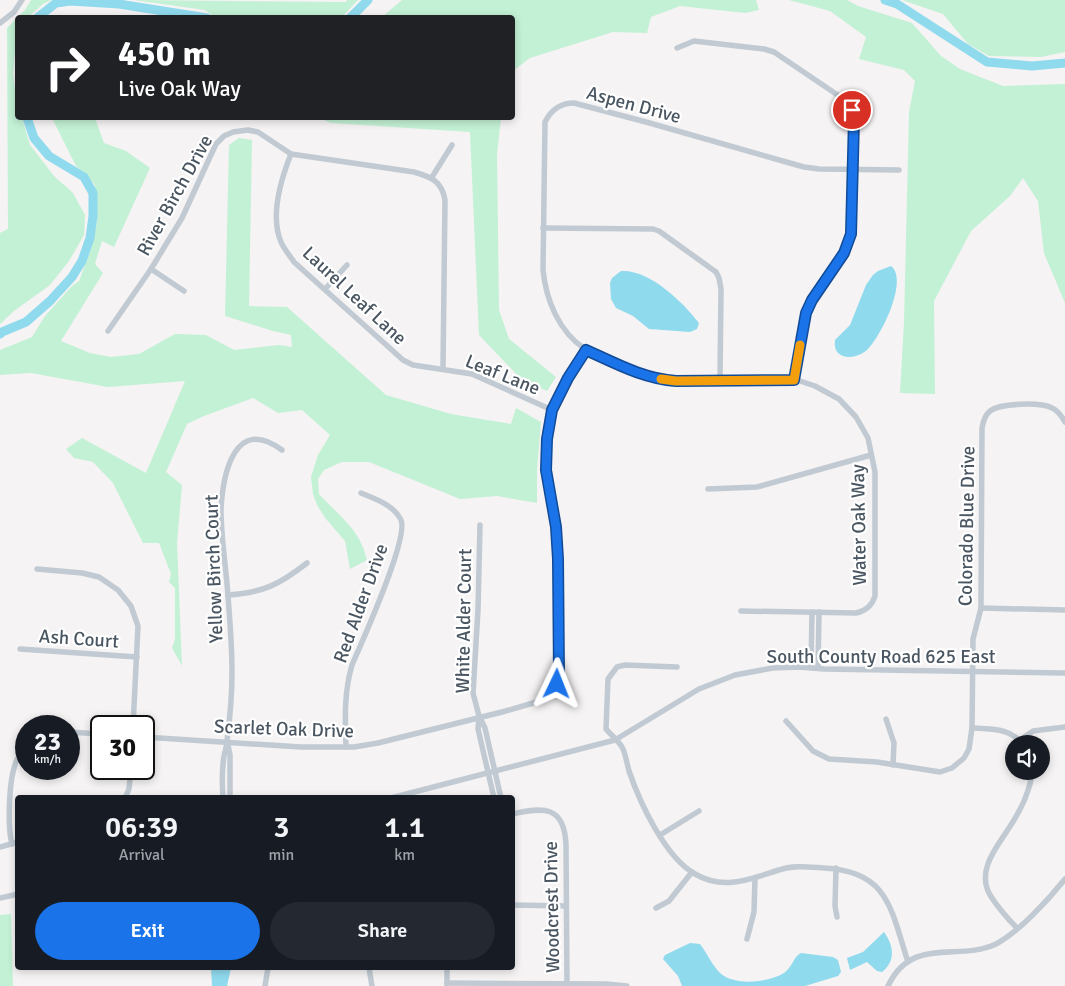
<!DOCTYPE html>
<style>
:root{--surface:#171b24;--page:#242831;--text:#f1f3f6;--muted:#9ea1a6;--accent:#1a73e8}
body{margin:0;font-family:Signika,sans-serif;background:var(--page);color:var(--text);height:100vh;display:flex;flex-direction:column;font-size:19px;white-space:nowrap}
*{box-sizing:border-box;margin:0}
p{font-size:16px;color:var(--muted)}
.icon{flex:none;width:28px;height:28px;fill:none;stroke:currentColor;stroke-width:2;stroke-linecap:round;stroke-linejoin:round}
.map{position:relative;flex:1;overflow:hidden}
.drawer{position:absolute;left:15px;top:795px;width:500px;height:175px;display:flex;flex-direction:column;background:var(--surface);border-radius:5px;box-shadow:0 2px 8px #0003}
.drawer>*{flex:none}
.top-card{position:absolute;left:15px;top:15px;width:500px;height:105px;border-radius:5px;box-shadow:0 2px 8px #0003;background:#202124;color:#fff;overflow:hidden}
.fabs{position:absolute;left:1005px;top:735px;display:grid;gap:10px}
.fabs a{display:grid;place-items:center;width:45px;height:45px;border-radius:50%;background:var(--surface);box-shadow:0 2px 8px #0003;font-size:25px}
.speed{position:absolute;left:15px;top:715px;display:flex;gap:10px;font-size:25px;font-weight:700;text-align:center}
.speed>*{display:grid;place-content:center;width:65px;height:65px;border-radius:50%;background:var(--surface);box-shadow:0 2px 8px #0003;line-height:1}
.speed small{font-size:12px;font-weight:400}
.speed .limit{border:2px solid #111;border-radius:8px;background:#fff;color:#111}
.pin{position:absolute;display:grid;place-items:center;width:42px;height:42px;color:#fff;margin:-21px;border:2px solid #fff;border-radius:50%;box-shadow:0 1px 5px #0007}
.me{position:absolute;width:55px;margin:-28px;rotate:2deg;stroke-linejoin:round;filter:drop-shadow(0 0 4px #0008)}
.turn{display:flex;align-items:center;gap:18px;height:105px;padding:0 20px;font-size:22px}
.turn .icon{width:65px;height:65px;stroke-width:2.5}
.turn b{display:block;font-size:35px;line-height:42px}
.eta{display:flex;justify-content:space-evenly;align-items:center;height:85px;text-align:center}
.eta b{font-size:30px;font-weight:600;line-height:35px}
.cta{display:flex;gap:10px;margin-top:auto;padding:10px 20px}
.cta a{flex:1;height:58px;border-radius:30px;background:var(--accent);color:#fff;font-size:20px;font-weight:600;line-height:58px;text-align:center}
.cta a+a{background:var(--page);color:var(--text)}
.map>svg:first-child{display:block}
.green{fill:#c3f1d5}
.water{fill:#90daee}
.lines{fill:none;stroke-linecap:round;stroke-linejoin:round}
.river{stroke:#90daee;stroke-width:9}
.minor{stroke:#c1cad2;stroke-width:5.5}
.route-casing{stroke:#114b97;stroke-width:12}
.route{stroke:#1a73e8;stroke-width:9}
.slow{stroke:#f59e0b;stroke-width:9}
.labels{text-anchor:middle;stroke-width:4.5;stroke-linejoin:round;paint-order:stroke}
.street-label{font-size:19px;fill:#4a5661;stroke:#fff}
</style>
<div class="map">
<svg width="1065" height="986" viewBox="0 0 1065 986">
<rect width="100%" height="100%" fill="#f5f3f3"/>
<g class="green">
<path d="M31 0H51L43 4 28 17 18 18 17 43 15 51 13 74 17 105 18 118H22L30 145 54 176 73 193 85 215 84 235 69 261 50 285 14 311 0 324V233L8 229 7 28 25 10Z"/>
<path d="M134 0 346 2 347 0H358L342 17 216 18 205 10Z"/>
<path d="M402 0H756L759 10 745 13 680 6 651 17 647 33 613 32 530 58 513 71 512 18 382 17Z"/>
<path d="M789 0H847L858 6 912 23 941 56 960 69 1003 86 1065 84V303L1044 253 1038 201 1023 178 1010 196 971 231 934 301 935 394 900 393 904 322 909 112 915 81 904 70 859 59 866 37 830 11Z"/>
<path d="M902 0H1065V52L1041 57 989 56 968 44 943 14Z"/>
<path d="M52 118H95L104 143 126 151 150 168 114 247 102 241 95 264 103 273 61 341 90 353 111 357 139 354 175 334 206 335 234 350 279 345 292 347 291 335 273 331 225 316 229 145 239 138 252 140 249 306 287 307 386 395 451 414 511 424 516 408 541 422 537 469V503L497 496 460 499 369 462H342L324 470 318 479 319 494C339 516 360 529 367 560L350 569 345 541 326 519 317 505 313 494 311 477 318 455 330 435 302 410 278 413 253 398 204 416 187 424 166 472 182 485 177 543 182 666 172 648 175 639V588L169 582 171 574 159 543H143L113 483 93 462 74 458 66 449 82 438 146 473 185 381 108 387 31 373 0 375V350L32 337 45 316 72 286 79 281 91 249 97 223 95 185 87 175 76 166Z"/>
<path d="M319 118H501L497 154 499 310 509 339 556 377 547 391 522 380 479 335 470 132 331 123Z"/>
<path d="M11 914 13 986H0V915Z"/>
</g>
<g class="water">
<path d="M891 266C909 280 881 337 867 350 856 360 832 361 835 340L850 325 866 285 873 275 878 271Z"/>
<path d="M621 271C649 269 683 302 699 323L697 329 690 332 649 329 633 316 616 308 611 299 610 283 612 278Z"/>
<path d="M884 932C894 946 896 961 882 972L877 971 867 962 850 970 847 958 863 952Z"/>
<path d="M690 943 700 944C707 953 712 965 720 973 734 986 768 983 784 973 792 968 793 957 801 953L833 957 838 960 841 972 838 976 805 986H682L678 976 663 959 665 955Z"/>
<path d="M211 968H231L227 986H212Z"/>
</g>
<g class="lines">
<g class="river">
<path d="M885 0 897 4 987 62 1032 66 1065 63"/>
<path d="M37 18 56 3 70 1 119 4 207 18"/>
<path d="M350 18 368 0"/>
<path d="M0 334 2 332 26 322 50 301 72 277 82 261 90 238 93 216V193L84 177 49 156 34 138 27 118"/>
</g>
<g class="minor">
<path d="M0 23 14 12 22 0"/>
<path d="M677 48 694 41 764 49 774 52 845 100 852 110 854 119 851 235 844 253 812 300 806 313 794 379"/>
<path d="M291 154C281 179 270 216 281 242 284 249 290 256 294 262L403 360 413 365 472 374 552 410"/>
<path d="M432 177 452 145"/>
<path d="M543 228 653 229 659 231 716 272 719 278 721 289 720 379"/>
<path d="M151 269 184 291"/>
<path d="M325 289 347 265"/>
<path d="M108 331 151 269 182 218 216 144 224 136 233 132 248 130 258 132 291 154 414 172C431 177 442 181 445 200L443 368"/>
<path d="M708 489 757 487 871 455"/>
<path d="M480 525 478 610 473 693 479 716 485 728 501 798"/>
<path d="M37 569 82 573 99 577 118 590 131 606 138 626 133 726"/>
<path d="M228 595C263 593 280 584 307 563"/>
<path d="M981 608 1065 610"/>
<path d="M741 611 856 613C866 611 872 606 875 596V472L868 438 856 417 839 399 815 386 794 379 676 381C655 380 637 373 617 364 607 360 595 356 585 349 559 332 546 300 543 270L545 122C551 110 561 103 574 103L646 122 804 167 819 169 899 170"/>
<path d="M20 649 137 657"/>
<path d="M677 667 625 665 617 667 608 679 606 729C611 735 620 742 623 749 626 756 627 764 629 771 640 803 665 857 695 874 724 891 750 879 779 870 793 865 808 867 824 868 889 871 891 910 908 962"/>
<path d="M811 667 812 612"/>
<path d="M818 668 819 612"/>
<path d="M479 717 478 729 494 798"/>
<path d="M886 719 894 743 893 765"/>
<path d="M786 721 813 751 829 759 877 762 940 772 952 768 964 758 969 749 972 728 973 639 981 608 982 428C983 422 985 415 990 411 1001 403 1040 402 1052 408 1059 411 1062 417 1065 422"/>
<path d="M972 728C991 729 1010 728 1023 744"/>
<path d="M69 732 101 734"/>
<path d="M144 737 301 747H354L378 743 502 712 540 701 549 695 555 688 559 675 558 613 556 527 546 470 547 439 552 410 568 378 586 350"/>
<path d="M1020 740 1033 731 1065 727"/>
<path d="M228 745 230 755V798"/>
<path d="M346 747C345 718 344 692 352 665 362 642 409 538 401 520 394 505 375 499 361 493"/>
<path d="M125 798 129 789 131 769"/>
<path d="M223 798C222 784 222 769 224 756 225 751 227 746 227 741 230 718 232 695 232 672 232 647 230 621 228 596 226 567 221 538 221 509 223 473 235 415 282 450"/>
<path d="M391 798 615 740 699 689 735 675 773 668 799 667 824 669 1065 673"/>
<path d="M512 814C543 807 564 805 566 844L567 986"/>
<path d="M660 835 699 811"/>
<path d="M12 844C7 826 9 779 16 762 18 756 22 751 26 746"/>
<path d="M0 847 18 842"/>
<path d="M836 868 835 906 837 917"/>
<path d="M0 898 18 894"/>
<path d="M512 905 566 906"/>
<path d="M656 908 669 901 692 872"/>
<path d="M1017 928C1007 918 997 906 990 895 976 870 997 847 1009 828 1015 819 1020 810 1024 801 1028 791 1032 782 1032 771"/>
<path d="M747 939 754 912 755 878"/>
<path d="M369 968 372 986"/>
<path d="M447 968V985"/>
<path d="M447 983 606 984 627 986"/>
<path d="M265 986 268 968"/>
<path d="M888 986C912 935 958 962 996 944 1019 932 1049 899 1065 879"/>
</g>
</g>
<g class="lines">
<g class="route-casing">
<path id="route" d="M557 684 559 675 558 559 556 527 546 470 547 439 552 410 568 378 586 350C615 363 644 379 676 381L794 380 806 313 812 300 844 253 851 234 854 119 852 110"/>
</g>
<use href="#route" class="route"/>
<path class="slow" d="M661 379 676 381 794 380 800 345"/>
</g>
<g class="labels">
<g class="street-label">
<text transform="translate(634 104) rotate(15)" y="7">Aspen Drive</text>
<text transform="translate(174 195) rotate(-61)" y="7">River Birch Drive</text>
<text transform="translate(355 295) rotate(43)" y="7">Laurel Leaf Lane</text>
<text transform="translate(503 374) rotate(22)" y="7">Leaf Lane</text>
<text transform="translate(858 525) rotate(-91)" y="7">Water Oak Way</text>
<text transform="translate(966 526) rotate(-89)" y="7">Colorado Blue Drive</text>
<text transform="translate(213 569) rotate(-92)" y="7">Yellow Birch Court</text>
<text transform="translate(360 603) rotate(-70)" y="7">Red Alder Drive</text>
<text transform="translate(463 621) rotate(-89)" y="7">White Alder Court</text>
<text transform="translate(79 638) rotate(4)" y="7">Ash Court</text>
<text x="881" y="663">South County Road 625 East</text>
<text transform="translate(284 728) rotate(2)" y="7">Scarlet Oak Drive</text>
<text transform="translate(551 907) rotate(-91)" y="7">Woodcrest Drive</text>
</g>
</g>
</svg>
<div class="fabs">
<a><svg class="icon" aria-label="sound" viewBox="0 0 24 24"><path d="M4 9h4l5-4v14l-5-4H4zM17 9q2 3 0 6"/></svg></a>
</div>
<div class="speed"><div>23<small>km/h</small></div><div class="limit">30</div></div>
<div class="pin" style="left:852px;top:110px;background:#d93025"><svg class="icon" aria-label="arrive" viewBox="0 0 24 24"><path d="M6 21V4h12l-3 4 3 4H6"/></svg></div>
<svg class="me" style="left:557px;top:684px" viewBox="-20 -20 40 40"><path d="M0-17L14 15 0 8-14 15z" fill="#1a73e8" stroke="#fff" stroke-width="4"/></svg>
<div class="top-card">
<div class="turn"><svg class="icon" aria-label="right" viewBox="0 0 24 24"><path d="M7 20v-9h11M14 6l5 5-5 5"/></svg><div><b>450 m</b>Live Oak Way</div></div>
</div>
<section class="drawer">
<div class="eta">
<div><b>06:39</b><p>Arrival</p></div>
<div><b>3</b><p>min</p></div>
<div><b>1.1</b><p>km</p></div>
</div>
<div class="cta"><a>Exit</a><a>Share</a></div>
</section>
</div>
